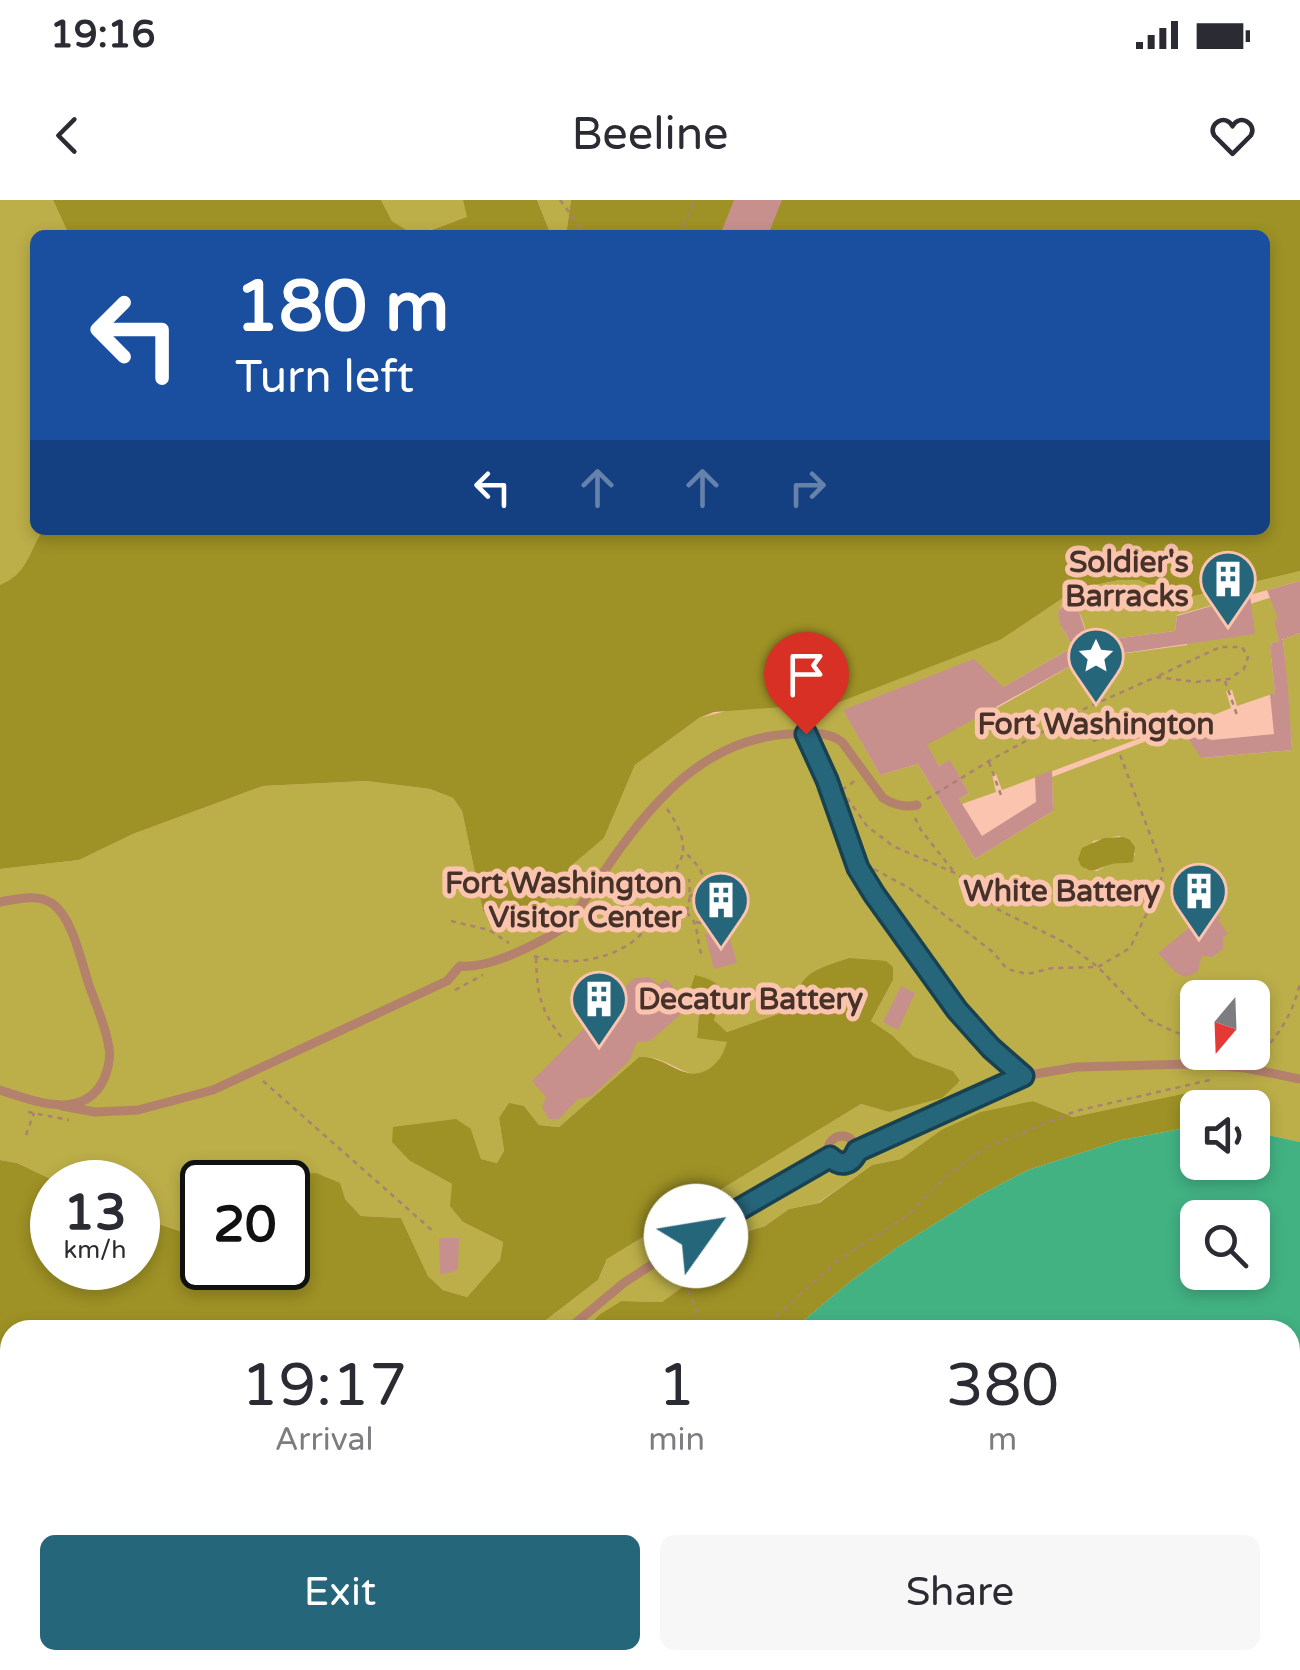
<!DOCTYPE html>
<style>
:root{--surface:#fff;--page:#f7f7f7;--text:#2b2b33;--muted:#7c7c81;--accent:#26667b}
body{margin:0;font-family:"Varela Round",sans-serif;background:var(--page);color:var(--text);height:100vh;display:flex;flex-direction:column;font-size:38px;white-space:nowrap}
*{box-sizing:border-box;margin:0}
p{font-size:32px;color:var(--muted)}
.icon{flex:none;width:55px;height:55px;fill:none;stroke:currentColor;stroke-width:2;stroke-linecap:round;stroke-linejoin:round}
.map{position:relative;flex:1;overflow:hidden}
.sheet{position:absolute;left:0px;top:1120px;width:1300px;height:350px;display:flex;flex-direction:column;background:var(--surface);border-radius:30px 30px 0 0;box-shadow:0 5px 15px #0003}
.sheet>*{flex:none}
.banner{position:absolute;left:30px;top:30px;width:1240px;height:305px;border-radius:15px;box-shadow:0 5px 15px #0003;background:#1a4fa0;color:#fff;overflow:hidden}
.needle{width:65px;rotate:199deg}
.controls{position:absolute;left:1180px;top:780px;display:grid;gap:20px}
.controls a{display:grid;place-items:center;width:90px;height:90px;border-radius:15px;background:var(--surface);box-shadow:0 5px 15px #0003;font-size:50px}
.speed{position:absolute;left:30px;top:960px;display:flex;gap:20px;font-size:50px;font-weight:700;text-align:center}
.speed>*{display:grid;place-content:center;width:130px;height:130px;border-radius:50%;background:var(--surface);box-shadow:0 5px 15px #0003;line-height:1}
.speed small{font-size:25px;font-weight:400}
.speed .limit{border:5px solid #111;border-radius:15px;background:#fff;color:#111}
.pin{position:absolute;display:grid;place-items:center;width:85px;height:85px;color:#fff;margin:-102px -42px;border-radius:50% 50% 50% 0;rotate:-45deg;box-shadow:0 0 10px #0007}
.pin .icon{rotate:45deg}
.me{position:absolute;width:110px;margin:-55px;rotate:58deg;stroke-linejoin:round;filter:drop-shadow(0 0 8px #0008)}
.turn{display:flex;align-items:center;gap:35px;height:210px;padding:0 40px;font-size:45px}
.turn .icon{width:130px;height:130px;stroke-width:2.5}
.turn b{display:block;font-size:70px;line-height:85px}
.lanes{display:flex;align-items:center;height:95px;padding:0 40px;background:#0003;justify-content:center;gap:50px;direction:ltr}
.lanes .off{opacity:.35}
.eta{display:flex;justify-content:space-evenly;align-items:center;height:170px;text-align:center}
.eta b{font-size:60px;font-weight:600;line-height:70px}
.action{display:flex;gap:20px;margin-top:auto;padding:20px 40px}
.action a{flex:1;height:115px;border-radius:15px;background:var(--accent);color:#fff;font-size:40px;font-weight:600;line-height:115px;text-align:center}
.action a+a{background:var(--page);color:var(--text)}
.status{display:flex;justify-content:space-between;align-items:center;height:70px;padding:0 50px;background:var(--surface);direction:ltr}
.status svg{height:28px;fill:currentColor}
header{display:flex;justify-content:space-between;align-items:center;height:130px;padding:0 40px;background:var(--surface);font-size:45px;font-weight:600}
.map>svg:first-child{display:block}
.green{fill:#bcaf49;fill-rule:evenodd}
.forest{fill:#9e9125}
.water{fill:#42b283;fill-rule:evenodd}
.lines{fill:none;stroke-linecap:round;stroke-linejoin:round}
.ferry{stroke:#1f372b;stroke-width:2.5;stroke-dasharray:12 10;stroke-linecap:butt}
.building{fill:#c7908d}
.path{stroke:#a98272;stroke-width:2.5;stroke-dasharray:5 5;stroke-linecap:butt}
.service{stroke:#b4816d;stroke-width:9}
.route-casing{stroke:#194250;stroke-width:25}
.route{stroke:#26667b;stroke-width:18}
.labels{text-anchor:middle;stroke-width:10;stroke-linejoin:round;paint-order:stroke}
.poi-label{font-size:30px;font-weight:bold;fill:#473229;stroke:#fac4af;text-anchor:end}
</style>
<div class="status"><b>19:16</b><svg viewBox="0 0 49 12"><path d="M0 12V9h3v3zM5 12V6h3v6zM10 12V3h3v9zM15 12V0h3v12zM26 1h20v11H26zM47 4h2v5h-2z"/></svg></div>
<header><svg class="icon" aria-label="back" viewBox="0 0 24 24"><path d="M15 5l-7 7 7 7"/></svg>Beeline<svg class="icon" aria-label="heart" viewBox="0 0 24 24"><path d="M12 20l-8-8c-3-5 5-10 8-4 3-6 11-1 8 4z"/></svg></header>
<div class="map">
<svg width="1300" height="1470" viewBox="0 0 1300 1470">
<rect width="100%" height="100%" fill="#fac4af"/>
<g class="green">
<path d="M0 0H53L69 35H35V330H43L26 367 5 384 0 385Z"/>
<path d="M381 0H463L468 17 415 35 392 21Z"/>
<path d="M537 0H571L566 35H551Z"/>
<path d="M1300 371V381L1177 415 1175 431 1089 442C1084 427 1082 405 1065 401 1051 416 1065 432 1073 447L1003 487 844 511 880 575 918 564 975 659 1053 611 1052 577 1181 528 1202 558 1292 550 1283 439 1300 433V942L1253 932 1252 908 1232 907 1196 891 1073 917 1033 901 941 930 901 959 872 965 818 1003 789 1009 765 1026 749 1031 734 1049 662 1102 621 1101 600 1114 584 1130H533L598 1080 607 1059 861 904 889 912 960 882 953 871 914 858 892 835 871 821 893 780 849 758C807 772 805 772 784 812L727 832 714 820 722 795 691 787 699 812 697 837 728 842C702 907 676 853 639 857L559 927 539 925 524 906 499 918 504 951 497 963 481 959 471 929 410 961 452 984 463 1022 503 1042 500 1060 467 1097 443 1090 428 1076 401 1018 361 1016 345 999 281 975 268 982H202V1025L181 1031 138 1017V982H57L17 963 0 960V669L79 660 133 634 263 586 366 581 430 589 453 598 462 611 483 711 540 708 573 663 604 638 635 565 699 518 1002 439 1066 396 1095 385 1119 380H1139L1150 383 1170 394ZM1119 636 1132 642 1135 655 1107 665 1097 671 1085 669 1093 641ZM1198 798H1252V852H1198Z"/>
<path d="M1292 391 1297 412 1275 421 1279 441 1273 442 1270 447 1275 493 1237 506 1232 490 1226 491 1231 508 1186 526 1183 522 1002 590 996 574H992L996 592 962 604 959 599 969 593 950 561 939 566 925 543 981 495 997 508 1083 459 1187 445 1191 422Z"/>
</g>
<g class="forest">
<path d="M53 0H381L392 21 415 35H69Z"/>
<path d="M463 0H537L551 35H417L467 17Z"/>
<path d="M571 0H1300V371L1184 398 1139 380H1119L1095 385 1066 396 1002 439 837 503 714 512 699 518 635 565 604 638 573 664 540 708 519 718 483 711 462 611 453 598 430 589 366 581 263 586 133 634 79 660 0 669V385C28 373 28 354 43 330H1265V35H566Z"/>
<path d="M1123 637 1130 640 1135 647 1133 662C1125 664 1116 662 1109 665 1096 668 1095 675 1081 666L1078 659 1082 648 1104 638Z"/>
<path d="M849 758 886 761 893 767V780L871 821 892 835 914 857 953 871 960 881 942 898 889 912 861 904 607 1059 598 1080 533 1130H10V1213L0 1208V960L17 963 57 982H52V1068H138V1017L180 1031 202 1025V1068H288V982H268L281 975 316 973 340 983 345 999 361 1016 401 1018 428 1076 443 1090 467 1097 500 1060 503 1042 463 1022 450 1006 452 984 410 961 392 942 393 927 456 919 471 929 481 959 497 963 504 951 499 918 509 903 524 906 539 925 559 927 639 857C665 854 684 885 709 869 720 861 723 854 727 842L697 838 699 812 691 787 695 775C728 783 723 792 714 820L727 832 784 812C806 772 806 772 849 758Z"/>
<path d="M1196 891 1232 907 1198 908 1197 930 1181 929 1121 940 1028 970 982 994 898 1047 851 1081 792 1130H584L600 1114 621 1101 662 1102 734 1049 749 1031 765 1026 789 1009 819 1003 872 965 901 959 941 930 981 912 1033 901 1073 917Z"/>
<path d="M0 1233 10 1237V1460H312L281 1470H0Z"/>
</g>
<path class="water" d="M1181 929 1197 930 1198 962H1252L1253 932 1300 942V1470H281L312 1460H1290V1130H792L851 1081 898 1047 982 994 1028 970 1121 940ZM1198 1018H1252V1072H1198Z"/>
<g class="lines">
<path class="ferry" d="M1295 1470 1300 1465"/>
</g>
<g class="building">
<path d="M734 0H782L768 35H720Z"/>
<path d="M1300 381V433L1281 440H1283L1288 489 1292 550 1201 558 1181 528 1200 519 1212 540 1274 534 1270 494 1275 493 1270 447 1273 442 1279 441 1274 421 1278 419 1267 390Z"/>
<path d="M1250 395 1255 434 1083 459 927 545 939 566 950 560 969 593 959 599 982 636 1036 602 1035 577 1052 570 1053 611 975 659 918 564 880 575 843 510 974 459 1003 487 1073 447 1060 424 1058 413 1065 401 1073 403 1078 409 1089 442 1175 431 1177 416Z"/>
<path d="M1213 708 1221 718 1218 720 1228 734 1223 738V749L1212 757 1202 756 1198 771 1193 774 1186 777 1176 773 1158 753Z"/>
<path d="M727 728 737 763 714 769 705 734Z"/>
<path d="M649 777 659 785 666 779 690 806 650 841 637 842 629 861 592 896 578 899 559 919H549L542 907 546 897 532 881 634 778Z"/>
<path d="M901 786 915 793 898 830 883 822Z"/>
<path d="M439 1038H459L458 1069 454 1072 440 1074Z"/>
</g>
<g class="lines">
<g class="path">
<path d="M560 0 586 35"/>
<path d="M679 35 695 0"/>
<path d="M1225 481 1237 515"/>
<path d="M1119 532 1130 528"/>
<path d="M1093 541 1104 537"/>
<path d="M989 562 1002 598"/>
<path d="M842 590 856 580"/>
<path d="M847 598 867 626 893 646 955 673 973 685 999 710 1066 743 1098 767 1148 819 1174 832 1198 838"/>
<path d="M927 599 989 561 1088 507 1156 477 1196 482 1229 479 1244 469 1248 457 1242 447H1220L1156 477"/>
<path d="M667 609C675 620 684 636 683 650 681 669 667 671 679 692L690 696 700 692C709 673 696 664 683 650"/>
<path d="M915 618 921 630 954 672"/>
<path d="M874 669 909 688 993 752 1007 769 1027 774 1053 768 1098 767 1130 748 1160 686 1163 669 1119 552"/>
<path d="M687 712 690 696 689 679"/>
<path d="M451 721 489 730 509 743"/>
<path d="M696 722 716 726H732"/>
<path d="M534 756C568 766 607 762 636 739 648 728 657 714 673 708 702 713 694 734 702 756"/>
<path d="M536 758C537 793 540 810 562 838"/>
<path d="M455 790 483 775"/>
<path d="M1257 858C1279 835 1293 814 1300 783"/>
<path d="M263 881 434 1032"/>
<path d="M28 912 69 920"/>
<path d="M26 935 34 913"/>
<path d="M673 1064 692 1098 700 1122 705 1130"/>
<path d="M761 1130 837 1061 907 1016 949 974 985 948 1076 911 1214 879"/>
<path d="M33 1470 51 1460"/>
</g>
<g class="service">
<path d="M806 534 827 580 859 668 873 695 957 810 991 848 1023 876"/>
<path d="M0 702C17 699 38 693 53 704 72 718 81 760 88 782 95 803 106 826 109 848 111 859 108 869 104 879 84 922 34 901 0 890"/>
<path d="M62 906 95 912 138 910 213 890 447 781 460 766C490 769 543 742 568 724 624 644 680 540 789 534 808 534 826 530 842 542L883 598C894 605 904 608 917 605"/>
<circle cx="842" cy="950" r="14"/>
<path d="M857 951 1023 876 1077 867 1191 864 1246 868 1300 879"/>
<path d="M567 1130 625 1082 724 1018 830 957"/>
<path d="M0 1219 10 1225"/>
</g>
</g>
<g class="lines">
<g class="route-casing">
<path id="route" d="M696 1036 724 1018 830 957C841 967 851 965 857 951L1023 876 991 848 957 810 874 694 858 668 827 580 806 534"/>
</g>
<use href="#route" class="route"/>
</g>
<defs>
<g id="building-pin" transform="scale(2.875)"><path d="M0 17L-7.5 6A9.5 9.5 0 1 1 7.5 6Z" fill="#26667b" stroke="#fac4af"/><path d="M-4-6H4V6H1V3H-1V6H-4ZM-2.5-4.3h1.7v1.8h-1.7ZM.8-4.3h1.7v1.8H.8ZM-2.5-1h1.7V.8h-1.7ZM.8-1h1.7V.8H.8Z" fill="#fff"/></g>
<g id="sight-pin" transform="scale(2.875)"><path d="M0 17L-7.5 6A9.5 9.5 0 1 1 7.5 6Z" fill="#26667b" stroke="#fac4af"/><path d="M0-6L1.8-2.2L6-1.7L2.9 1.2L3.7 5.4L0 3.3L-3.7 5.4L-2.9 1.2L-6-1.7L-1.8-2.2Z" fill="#fff"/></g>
</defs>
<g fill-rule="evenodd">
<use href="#building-pin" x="1228" y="379"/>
<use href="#sight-pin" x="1096" y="456"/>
<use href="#building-pin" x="1199" y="691"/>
<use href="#building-pin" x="721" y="700"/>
<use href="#building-pin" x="599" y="799"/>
</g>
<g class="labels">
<g class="poi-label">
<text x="1189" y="372">Soldier's<tspan x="1189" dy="34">Barracks</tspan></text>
<text x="1096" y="534" text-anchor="middle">Fort Washington</text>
<text x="682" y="693">Fort Washington<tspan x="682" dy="34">Visitor Center</tspan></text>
<text x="1160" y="701">White Battery</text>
<text x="638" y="809" text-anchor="start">Decatur Battery</text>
</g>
</g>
</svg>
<div class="controls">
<a><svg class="needle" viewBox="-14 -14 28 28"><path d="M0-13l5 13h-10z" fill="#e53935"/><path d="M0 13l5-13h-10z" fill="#7c7c81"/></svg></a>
<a><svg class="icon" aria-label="sound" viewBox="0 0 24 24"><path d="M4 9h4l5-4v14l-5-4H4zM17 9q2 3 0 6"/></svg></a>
<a><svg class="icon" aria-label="search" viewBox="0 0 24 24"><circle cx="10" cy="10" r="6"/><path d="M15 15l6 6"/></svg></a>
</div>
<div class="speed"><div>13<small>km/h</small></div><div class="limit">20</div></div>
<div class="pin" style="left:806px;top:534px;background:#d93025"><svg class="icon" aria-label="arrive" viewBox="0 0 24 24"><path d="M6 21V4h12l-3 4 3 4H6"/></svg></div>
<svg class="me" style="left:696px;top:1036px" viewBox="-20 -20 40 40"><circle r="19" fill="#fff"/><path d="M0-13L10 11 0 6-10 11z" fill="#26667b"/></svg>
<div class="banner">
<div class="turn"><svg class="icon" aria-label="left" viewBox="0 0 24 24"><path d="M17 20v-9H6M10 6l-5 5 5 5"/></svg><div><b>180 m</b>Turn left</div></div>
<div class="lanes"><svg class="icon" aria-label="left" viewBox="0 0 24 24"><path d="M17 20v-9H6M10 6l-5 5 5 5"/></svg><svg class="icon off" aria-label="ahead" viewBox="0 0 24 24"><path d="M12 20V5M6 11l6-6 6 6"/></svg><svg class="icon off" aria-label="ahead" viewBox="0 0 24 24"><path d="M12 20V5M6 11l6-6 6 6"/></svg><svg class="icon off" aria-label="right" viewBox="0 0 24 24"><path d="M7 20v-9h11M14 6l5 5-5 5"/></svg></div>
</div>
<section class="sheet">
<div class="eta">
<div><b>19:17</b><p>Arrival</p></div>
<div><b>1</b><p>min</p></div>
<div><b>380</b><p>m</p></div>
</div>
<div class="action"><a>Exit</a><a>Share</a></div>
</section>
</div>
